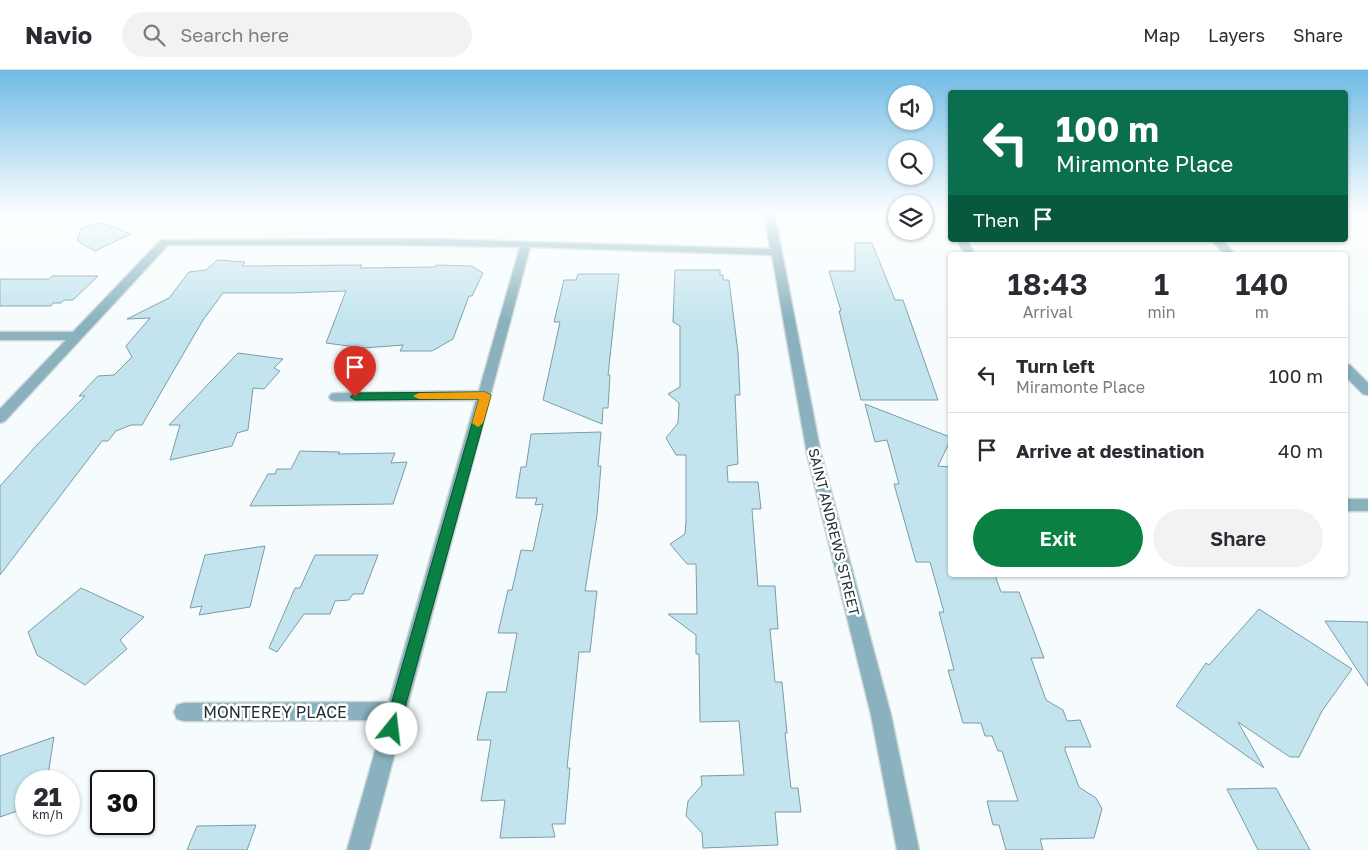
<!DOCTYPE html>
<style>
:root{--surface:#fff;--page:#f2f2f3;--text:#2b2b33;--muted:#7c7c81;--line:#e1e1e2;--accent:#0b8043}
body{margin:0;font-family:"Golos Text",sans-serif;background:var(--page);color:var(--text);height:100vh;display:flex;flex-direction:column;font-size:19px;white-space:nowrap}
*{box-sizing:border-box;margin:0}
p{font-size:16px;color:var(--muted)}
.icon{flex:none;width:28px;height:28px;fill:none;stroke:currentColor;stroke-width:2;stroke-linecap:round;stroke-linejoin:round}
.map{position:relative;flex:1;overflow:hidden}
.side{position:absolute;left:948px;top:182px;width:400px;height:325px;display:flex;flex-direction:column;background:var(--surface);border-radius:5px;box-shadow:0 1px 4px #0004}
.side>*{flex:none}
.guide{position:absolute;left:948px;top:20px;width:400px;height:152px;border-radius:5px;box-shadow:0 1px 4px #0004;background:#0b6e4f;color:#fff;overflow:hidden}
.tools{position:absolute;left:888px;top:15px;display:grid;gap:10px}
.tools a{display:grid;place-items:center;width:45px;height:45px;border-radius:50%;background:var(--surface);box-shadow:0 1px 4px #0004;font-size:25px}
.speed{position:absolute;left:15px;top:700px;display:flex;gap:10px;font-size:25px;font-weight:700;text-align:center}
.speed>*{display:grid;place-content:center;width:65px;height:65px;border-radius:50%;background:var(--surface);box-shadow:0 1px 4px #0004;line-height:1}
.speed small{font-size:12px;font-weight:400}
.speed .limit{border:2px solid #111;border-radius:8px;background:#fff;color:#111}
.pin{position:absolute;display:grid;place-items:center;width:42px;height:42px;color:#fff;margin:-51px -21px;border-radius:50% 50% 50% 0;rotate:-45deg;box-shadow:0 0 5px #0007}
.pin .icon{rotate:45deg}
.me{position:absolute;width:55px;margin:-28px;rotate:16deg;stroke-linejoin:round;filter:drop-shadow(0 0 4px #0008)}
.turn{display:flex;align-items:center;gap:18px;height:105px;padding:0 25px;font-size:22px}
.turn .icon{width:65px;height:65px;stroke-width:2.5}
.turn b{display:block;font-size:35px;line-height:42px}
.then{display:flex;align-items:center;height:48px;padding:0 25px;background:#0003;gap:10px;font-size:19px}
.eta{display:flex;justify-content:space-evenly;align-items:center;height:85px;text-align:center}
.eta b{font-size:30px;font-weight:600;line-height:35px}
.primary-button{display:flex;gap:10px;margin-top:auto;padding:10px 25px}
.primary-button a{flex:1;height:58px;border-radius:30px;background:var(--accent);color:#fff;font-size:20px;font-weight:600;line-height:58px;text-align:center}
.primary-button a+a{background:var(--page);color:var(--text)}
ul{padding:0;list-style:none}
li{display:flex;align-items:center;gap:15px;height:75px;padding:0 25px;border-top:1px solid var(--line)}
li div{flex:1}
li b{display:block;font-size:19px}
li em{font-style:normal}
header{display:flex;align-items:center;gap:30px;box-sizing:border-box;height:70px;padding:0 25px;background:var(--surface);border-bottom:1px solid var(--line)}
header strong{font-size:24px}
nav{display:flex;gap:28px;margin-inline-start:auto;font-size:18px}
.search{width:350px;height:45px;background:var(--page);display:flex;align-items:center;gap:12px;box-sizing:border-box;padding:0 18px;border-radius:28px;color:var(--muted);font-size:19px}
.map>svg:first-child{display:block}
.building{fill:#c3e4ee;stroke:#7c9ca5}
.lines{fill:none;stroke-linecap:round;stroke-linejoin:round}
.street-casing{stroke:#d0d7d9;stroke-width:3}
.street{fill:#89b2be;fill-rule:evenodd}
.route{fill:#0b8043;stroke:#07532c}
.slow{fill:#f59e0b}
.labels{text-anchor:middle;stroke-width:5;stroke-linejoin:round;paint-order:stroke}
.street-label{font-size:14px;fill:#222f33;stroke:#fff}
.near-street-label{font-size:16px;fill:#222f33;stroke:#fff}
</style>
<header>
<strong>Navio</strong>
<div class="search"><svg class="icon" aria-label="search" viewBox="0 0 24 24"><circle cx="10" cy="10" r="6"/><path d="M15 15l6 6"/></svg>Search here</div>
<nav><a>Map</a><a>Layers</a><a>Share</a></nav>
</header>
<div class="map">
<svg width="1368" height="780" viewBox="0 0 1368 780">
<rect width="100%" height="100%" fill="#f6fcfe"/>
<g class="building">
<path d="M102 153 131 164 95 181 77 171 81 158Z"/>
<path d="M855 173H872L895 230H903L938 330H861L839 241H841L829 201H855Z"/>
<path d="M217 190 245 192 242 196 362 195 360 198 435 197 436 195 472 196 483 203 472 226H469L453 269 432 281H400L403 275 364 278 326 273 346 221 290 223H223L203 250 142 355H131L116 361 108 371H102L0 505V416L36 376 85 326H79L98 306 114 305 132 287 126 276 150 248 127 249 169 228 189 202 206 200Z"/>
<path d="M675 200H720V205H723V210H729L738 283 740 325H735L738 394 727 396 728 412H758L761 439H752L758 516H775L778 559H770L775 612H782L787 663H785L791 718H798L801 742H775L778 775 703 778 702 763 686 746 688 731 702 715 701 706 744 705 739 651 700 652 699 584H696V565L668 544H697L696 494H687L670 474 685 464 686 452V385H676L666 368 678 353 679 333 668 324 680 317V256L673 252Z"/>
<path d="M578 204H619L608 305H610L608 338H603L602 354 543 330 560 252H554L564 210H576Z"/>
<path d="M52 206H98L73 230H64L61 233H53L51 236H0V209H49Z"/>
<path d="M238 283 283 289 274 298 280 301 264 319 253 318 248 360 237 363 232 376 170 390 180 355H169Z"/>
<path d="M865 334 950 367V371L938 396 950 397V505H995L1001 522H1019L1044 588H1031L1046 630 1063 640 1067 651 1080 650 1091 677H1065V680L1079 717 1096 728 1102 739 1094 768 1040 769 1043 780H1006L999 755H993L987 731H1018L1002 681H998L992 666H985L981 653H963L948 600H954L939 542H944L930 492H916L894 414H899L887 370 875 372Z"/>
<path d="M601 362 598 396H601L597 445 585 521H597L590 582H579L567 698H570L565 754H552L555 767 500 768 505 730 481 731 491 670H477L487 622H506L517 563H498L508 520H512L521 480 533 481 543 434 535 435 537 428H516L521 397H526L531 364Z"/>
<path d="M300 381 340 382 338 384 395 383 391 393 407 392 393 434 250 436 268 404H275L277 399H291Z"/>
<path d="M265 476 250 537 199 545 202 536 190 538 205 485Z"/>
<path d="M315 485H378L363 524H353L349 530 335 531 330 544H304L277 582 269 578 295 518H300Z"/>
<path d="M81 518 144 547 120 570 127 579 85 615 37 585 28 562Z"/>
<path d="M1259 539 1352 599 1322 641 1299 687H1290L1238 652 1264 698 1176 636 1206 593 1209 595Z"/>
<path d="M1325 551 1368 552V616Z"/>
<path d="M54 667 47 711H26V738L0 747V686Z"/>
<path d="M1276 718 1310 780H1258L1227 719Z"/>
<path d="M256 755 247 780H187L197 756Z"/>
</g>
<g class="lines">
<g class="street-casing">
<g id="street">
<path d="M764 142H774L821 384 891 645 919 780H897L871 645 807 384 772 185 530 177 369 780H347L384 650 184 651 177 649 174 642 177 635 184 633 389 632 476 330 336 331 331 330 329 327 331 324 336 323 479 321 520 177 391 175H168L5 351 0 353V339L66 270H0V262H73L161 170 436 169 770 179Z"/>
<path d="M943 142H950V150L946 149Z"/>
<path d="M957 170H967L975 185H965Z"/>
<path d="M1211 170H1222L1236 185H1225Z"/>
<path d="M1345 294 1350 295 1368 313V325L1363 324 1345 306Z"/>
<rect x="1345" y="429" width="23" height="12"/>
</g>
</g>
<use href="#street" class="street"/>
</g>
<linearGradient id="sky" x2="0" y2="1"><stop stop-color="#6fbbe5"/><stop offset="0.57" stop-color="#fbfeff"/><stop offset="1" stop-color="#fbfeff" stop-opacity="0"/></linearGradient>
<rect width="1368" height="251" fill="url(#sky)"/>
<path class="route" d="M485 322 491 325 399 659 397 664 392 666 386 664 384 659 479 329 355 330 350 327 355 323Z"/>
<path class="slow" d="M485 322 491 325 483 353 478 357 472 353 479 329H419L413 326 419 323Z"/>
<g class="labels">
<g class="street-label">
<text transform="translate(834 462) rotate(76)" y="5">SAINT ANDREWS STREET</text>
</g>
<g class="near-street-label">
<text x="275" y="648">MONTEREY PLACE</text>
</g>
</g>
</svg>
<div class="tools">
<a><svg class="icon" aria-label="sound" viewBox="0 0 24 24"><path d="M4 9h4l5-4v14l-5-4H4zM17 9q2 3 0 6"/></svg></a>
<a><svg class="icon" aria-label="search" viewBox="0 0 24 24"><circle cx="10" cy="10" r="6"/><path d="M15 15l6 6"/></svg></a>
<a><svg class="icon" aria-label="layers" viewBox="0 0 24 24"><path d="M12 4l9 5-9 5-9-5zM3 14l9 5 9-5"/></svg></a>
</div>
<div class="speed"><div>21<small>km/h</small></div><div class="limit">30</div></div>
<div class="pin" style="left:355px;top:327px;background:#d93025"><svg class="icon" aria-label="arrive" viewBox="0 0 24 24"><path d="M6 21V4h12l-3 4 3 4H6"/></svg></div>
<svg class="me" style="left:392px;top:659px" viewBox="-20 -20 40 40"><circle r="19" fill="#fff"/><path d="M0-13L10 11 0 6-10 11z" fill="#0b8043"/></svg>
<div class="guide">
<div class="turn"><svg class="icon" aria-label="left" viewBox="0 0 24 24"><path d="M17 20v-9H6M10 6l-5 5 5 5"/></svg><div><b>100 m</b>Miramonte Place</div></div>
<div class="then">Then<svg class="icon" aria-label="arrive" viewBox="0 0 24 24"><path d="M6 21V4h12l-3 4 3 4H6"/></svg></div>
</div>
<section class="side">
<div class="eta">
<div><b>18:43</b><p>Arrival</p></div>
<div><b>1</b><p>min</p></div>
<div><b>140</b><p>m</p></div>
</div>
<ul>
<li><svg class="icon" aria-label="left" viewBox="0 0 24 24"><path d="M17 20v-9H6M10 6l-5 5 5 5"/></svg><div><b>Turn left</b><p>Miramonte Place</p></div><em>100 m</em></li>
<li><svg class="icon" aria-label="arrive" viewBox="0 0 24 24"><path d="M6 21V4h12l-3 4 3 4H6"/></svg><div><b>Arrive at destination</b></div><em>40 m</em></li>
</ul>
<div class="primary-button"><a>Exit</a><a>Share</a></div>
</section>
</div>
